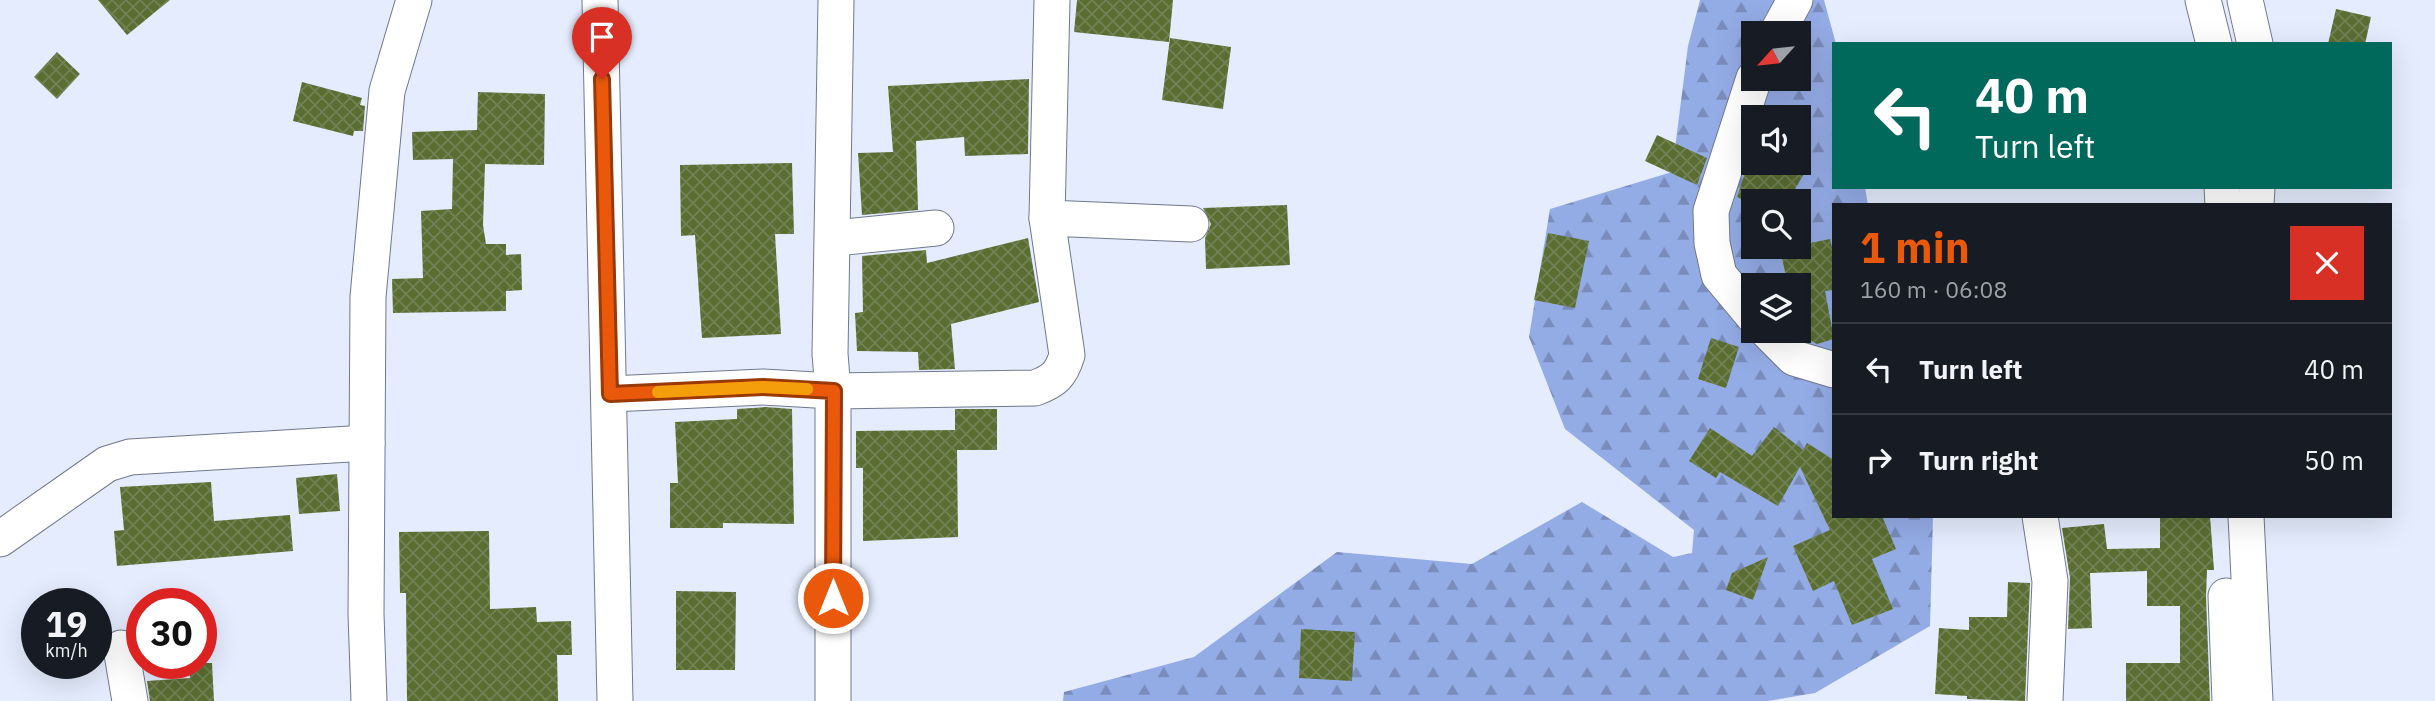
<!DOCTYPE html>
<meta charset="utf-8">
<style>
:root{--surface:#171b24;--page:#242831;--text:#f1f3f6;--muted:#9ea1a6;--line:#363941;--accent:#ea580c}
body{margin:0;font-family:"IBM Plex Sans",sans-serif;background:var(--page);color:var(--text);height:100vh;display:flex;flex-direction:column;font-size:26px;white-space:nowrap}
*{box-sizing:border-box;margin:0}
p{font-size:23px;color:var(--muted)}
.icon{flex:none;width:38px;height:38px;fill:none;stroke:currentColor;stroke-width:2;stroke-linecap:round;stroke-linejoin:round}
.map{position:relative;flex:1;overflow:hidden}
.drawer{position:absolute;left:1832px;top:203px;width:560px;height:315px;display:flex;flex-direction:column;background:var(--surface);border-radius:0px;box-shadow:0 7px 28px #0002}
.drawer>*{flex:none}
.top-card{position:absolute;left:1832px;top:42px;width:560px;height:147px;border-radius:0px;box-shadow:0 7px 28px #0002;background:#00695c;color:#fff;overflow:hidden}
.needle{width:46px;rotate:243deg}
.buttons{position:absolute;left:1741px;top:21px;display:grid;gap:14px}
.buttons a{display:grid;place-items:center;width:70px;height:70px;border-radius:0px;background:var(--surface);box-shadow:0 7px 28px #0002;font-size:35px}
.speed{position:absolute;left:21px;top:588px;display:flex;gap:14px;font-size:35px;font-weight:700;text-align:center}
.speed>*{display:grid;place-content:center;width:91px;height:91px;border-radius:50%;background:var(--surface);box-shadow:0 7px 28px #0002;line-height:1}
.speed small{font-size:18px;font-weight:400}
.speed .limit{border:10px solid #d22;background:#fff;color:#111}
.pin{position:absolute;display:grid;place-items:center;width:60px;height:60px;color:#fff;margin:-72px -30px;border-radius:50% 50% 50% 0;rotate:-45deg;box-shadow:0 0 7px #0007}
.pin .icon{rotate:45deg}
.me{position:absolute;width:77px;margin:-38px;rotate:0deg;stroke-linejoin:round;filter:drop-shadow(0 0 5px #0008)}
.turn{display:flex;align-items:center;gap:24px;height:147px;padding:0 28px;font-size:32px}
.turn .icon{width:91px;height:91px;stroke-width:2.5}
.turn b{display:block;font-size:49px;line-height:60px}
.round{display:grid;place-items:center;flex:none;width:74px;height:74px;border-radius:0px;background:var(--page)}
.headline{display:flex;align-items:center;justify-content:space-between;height:119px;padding:0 28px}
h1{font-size:42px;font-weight:800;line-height:52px;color:var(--accent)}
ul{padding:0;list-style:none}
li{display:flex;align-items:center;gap:21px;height:91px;padding:0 28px;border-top:2px solid var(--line)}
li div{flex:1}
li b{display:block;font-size:26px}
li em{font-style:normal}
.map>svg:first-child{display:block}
.forest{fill:url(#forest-firs);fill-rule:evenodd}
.building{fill:url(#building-cross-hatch)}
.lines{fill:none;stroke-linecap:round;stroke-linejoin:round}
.minor-casing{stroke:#70798c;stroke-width:37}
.minor{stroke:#fff;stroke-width:35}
.route-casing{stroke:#983908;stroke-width:18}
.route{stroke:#ea580c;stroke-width:12}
.slow{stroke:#f59e0b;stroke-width:12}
</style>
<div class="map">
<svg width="2435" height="701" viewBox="0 0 2435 701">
<defs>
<pattern id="forest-firs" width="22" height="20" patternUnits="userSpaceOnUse" patternTransform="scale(1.75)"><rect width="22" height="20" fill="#94ace6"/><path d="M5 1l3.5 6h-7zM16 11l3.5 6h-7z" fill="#798cbb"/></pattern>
<pattern id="building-cross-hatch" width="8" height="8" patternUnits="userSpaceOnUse" patternTransform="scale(1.75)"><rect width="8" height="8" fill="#5a6e32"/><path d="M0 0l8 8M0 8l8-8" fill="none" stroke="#738256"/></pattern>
</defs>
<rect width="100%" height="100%" fill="#e4ecfd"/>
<path class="forest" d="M1700 0H1824L1836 44 1834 187H1865L1868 205H1834V516H1933L1930 626 1815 693 1768 701H1063L1064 692 1194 657 1337 552 1472 564 1582 502 1673 557 1692 553 1694 530 1565 429 1529 337 1550 209 1672 172 1688 46ZM1754 33H1799V79H1754ZM1754 117H1799V163H1754ZM1754 201H1799V247H1754ZM1754 285H1799V331H1754Z"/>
<g class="building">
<path d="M98 0H170L127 35Z"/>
<path d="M1077 0H1173L1169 42 1074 32Z"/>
<path d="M2336 9 2371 17 2365 44H2328Z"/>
<path d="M1170 38 1231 47 1223 109 1162 100Z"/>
<path d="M57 52 80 74 57 99 34 77Z"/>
<path d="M1029 79 1028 154 965 156 964 137 916 141 918 210 862 215 858 153 893 152 888 86Z"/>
<path d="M302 82 362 98 360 105 365 106 363 131H354L353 136 293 121Z"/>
<path d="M478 92 545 94 544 165 485 164 483 225 486 244H506V255L521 254 522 290 506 291V311L393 313 392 279 423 278 421 211 452 209 453 159 413 160 412 132 477 130Z"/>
<path d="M1657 135 1707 158 1697 185 1645 161Z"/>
<path d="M1754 146V163L1799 161 1808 167 1788 201H1745L1737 197Z"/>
<path d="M792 163 794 234H775L781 334 702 338 695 235 681 236 680 165Z"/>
<path d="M1287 205 1290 265 1206 269 1205 238 1211 224 1203 208Z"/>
<path d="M1548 233 1589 241 1575 308 1534 300Z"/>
<path d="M1028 238 1039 302 951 324 955 369 919 370 918 352 857 351 855 313 863 312 862 256 926 250 927 263Z"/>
<path d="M1830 239 1834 256V290L1825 291 1834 339 1817 344 1799 335V285H1788L1780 249Z"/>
<path d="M1711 338 1739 347 1726 388 1698 379Z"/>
<path d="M766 407 792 409 794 524 723 523V528H670V483H678L675 422 737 419V409Z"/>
<path d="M955 409H997V450H957L958 537 863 541V468H856V431L955 430Z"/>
<path d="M1774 427 1803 450 1807 443 1834 460V516H1882L1896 549 1872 559 1893 609 1852 625 1834 581 1813 591 1793 546 1830 530 1800 467 1778 506 1720 472 1716 478 1689 461 1710 428 1752 456Z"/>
<path d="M337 474 340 511 299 514 296 478Z"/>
<path d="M211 482 214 521 290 515 293 551 117 566 114 531 124 530 120 487Z"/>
<path d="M2160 516H2210L2214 570H2207L2206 597 2210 701H2126V663H2180V606H2147V571L2090 573 2092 628 2068 629 2070 578 2062 528 2104 524 2107 549 2160 548Z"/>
<path d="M489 531 490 609 536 607 537 622 571 621 572 655H557L558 701H407L406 593H400L399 532Z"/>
<path d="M1768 557 1753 600 1726 590 1732 573Z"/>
<path d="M2008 582 2030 583 2025 701 1967 699V696L1935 694 1939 628 1969 630V617H2007Z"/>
<path d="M676 591 736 592 735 670H676Z"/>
<path d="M1301 629 1355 632 1352 681 1299 678Z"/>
<path d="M188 663H212L214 701H150L147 681 190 678Z"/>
</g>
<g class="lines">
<g class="minor-casing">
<g id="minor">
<path d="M600 0 615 701"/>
<path d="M2203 0 2214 44"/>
<path d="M2245 0 2255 44"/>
<path d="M1777 33 1795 0"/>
<path d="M1754 78 1711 211 1712 243 1719 275 1754 317"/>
<path d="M2222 187 2223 205"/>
<path d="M2256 205 2257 187"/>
<path d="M1047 218 1191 224"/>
<path d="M835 238 936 228"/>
<path d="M1767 331 1794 358 1834 370"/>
<path d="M610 394 763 387 833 391 830 354 836 0"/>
<path d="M2040 516 2050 581 2045 701"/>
<path d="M2246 516 2255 701"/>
<path d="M0 539 107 464 130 457 367 443"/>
<path d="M2226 596 2230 701"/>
<path d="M121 648 130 701"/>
<path d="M369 701 366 614 368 297 387 91 414 0"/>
<path d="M833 701V391L1035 388C1054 381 1061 375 1067 355L1047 218 1052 0"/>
</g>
</g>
<use href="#minor" class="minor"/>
</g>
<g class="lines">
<g class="route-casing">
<path id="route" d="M602 79 610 394 763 387 834 391 833 598"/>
</g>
<use href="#route" class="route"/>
<path class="slow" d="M658 392 763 387 807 389"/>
</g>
</svg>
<div class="buttons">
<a><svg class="needle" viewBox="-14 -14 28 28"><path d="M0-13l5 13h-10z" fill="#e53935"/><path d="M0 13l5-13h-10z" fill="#9ea1a6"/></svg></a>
<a><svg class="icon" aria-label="sound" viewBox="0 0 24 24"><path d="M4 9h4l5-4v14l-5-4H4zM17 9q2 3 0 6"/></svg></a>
<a><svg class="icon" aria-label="search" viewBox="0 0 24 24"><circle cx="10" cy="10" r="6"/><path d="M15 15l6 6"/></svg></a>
<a><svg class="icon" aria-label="layers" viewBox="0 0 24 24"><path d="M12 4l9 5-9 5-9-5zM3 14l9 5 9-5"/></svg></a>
</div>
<div class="speed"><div>19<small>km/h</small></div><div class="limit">30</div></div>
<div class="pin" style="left:602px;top:79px;background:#d93025"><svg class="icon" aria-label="arrive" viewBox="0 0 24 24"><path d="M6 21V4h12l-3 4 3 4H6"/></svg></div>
<svg class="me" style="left:833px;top:598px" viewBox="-20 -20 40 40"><circle r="17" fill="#ea580c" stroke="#fff" stroke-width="3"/><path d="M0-11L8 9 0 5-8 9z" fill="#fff"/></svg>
<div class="top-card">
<div class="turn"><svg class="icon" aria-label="left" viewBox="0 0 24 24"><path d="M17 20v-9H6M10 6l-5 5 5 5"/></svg><div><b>40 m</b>Turn left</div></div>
</div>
<section class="drawer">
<div class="headline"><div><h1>1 min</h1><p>160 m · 06:08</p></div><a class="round" style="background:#d93025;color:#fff"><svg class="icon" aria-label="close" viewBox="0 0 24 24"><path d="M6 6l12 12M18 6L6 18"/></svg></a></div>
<ul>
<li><svg class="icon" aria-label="left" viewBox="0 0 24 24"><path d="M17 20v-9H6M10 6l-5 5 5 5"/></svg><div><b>Turn left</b></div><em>40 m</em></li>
<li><svg class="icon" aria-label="right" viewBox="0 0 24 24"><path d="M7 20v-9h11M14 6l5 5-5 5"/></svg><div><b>Turn right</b></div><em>50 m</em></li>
</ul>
</section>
</div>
